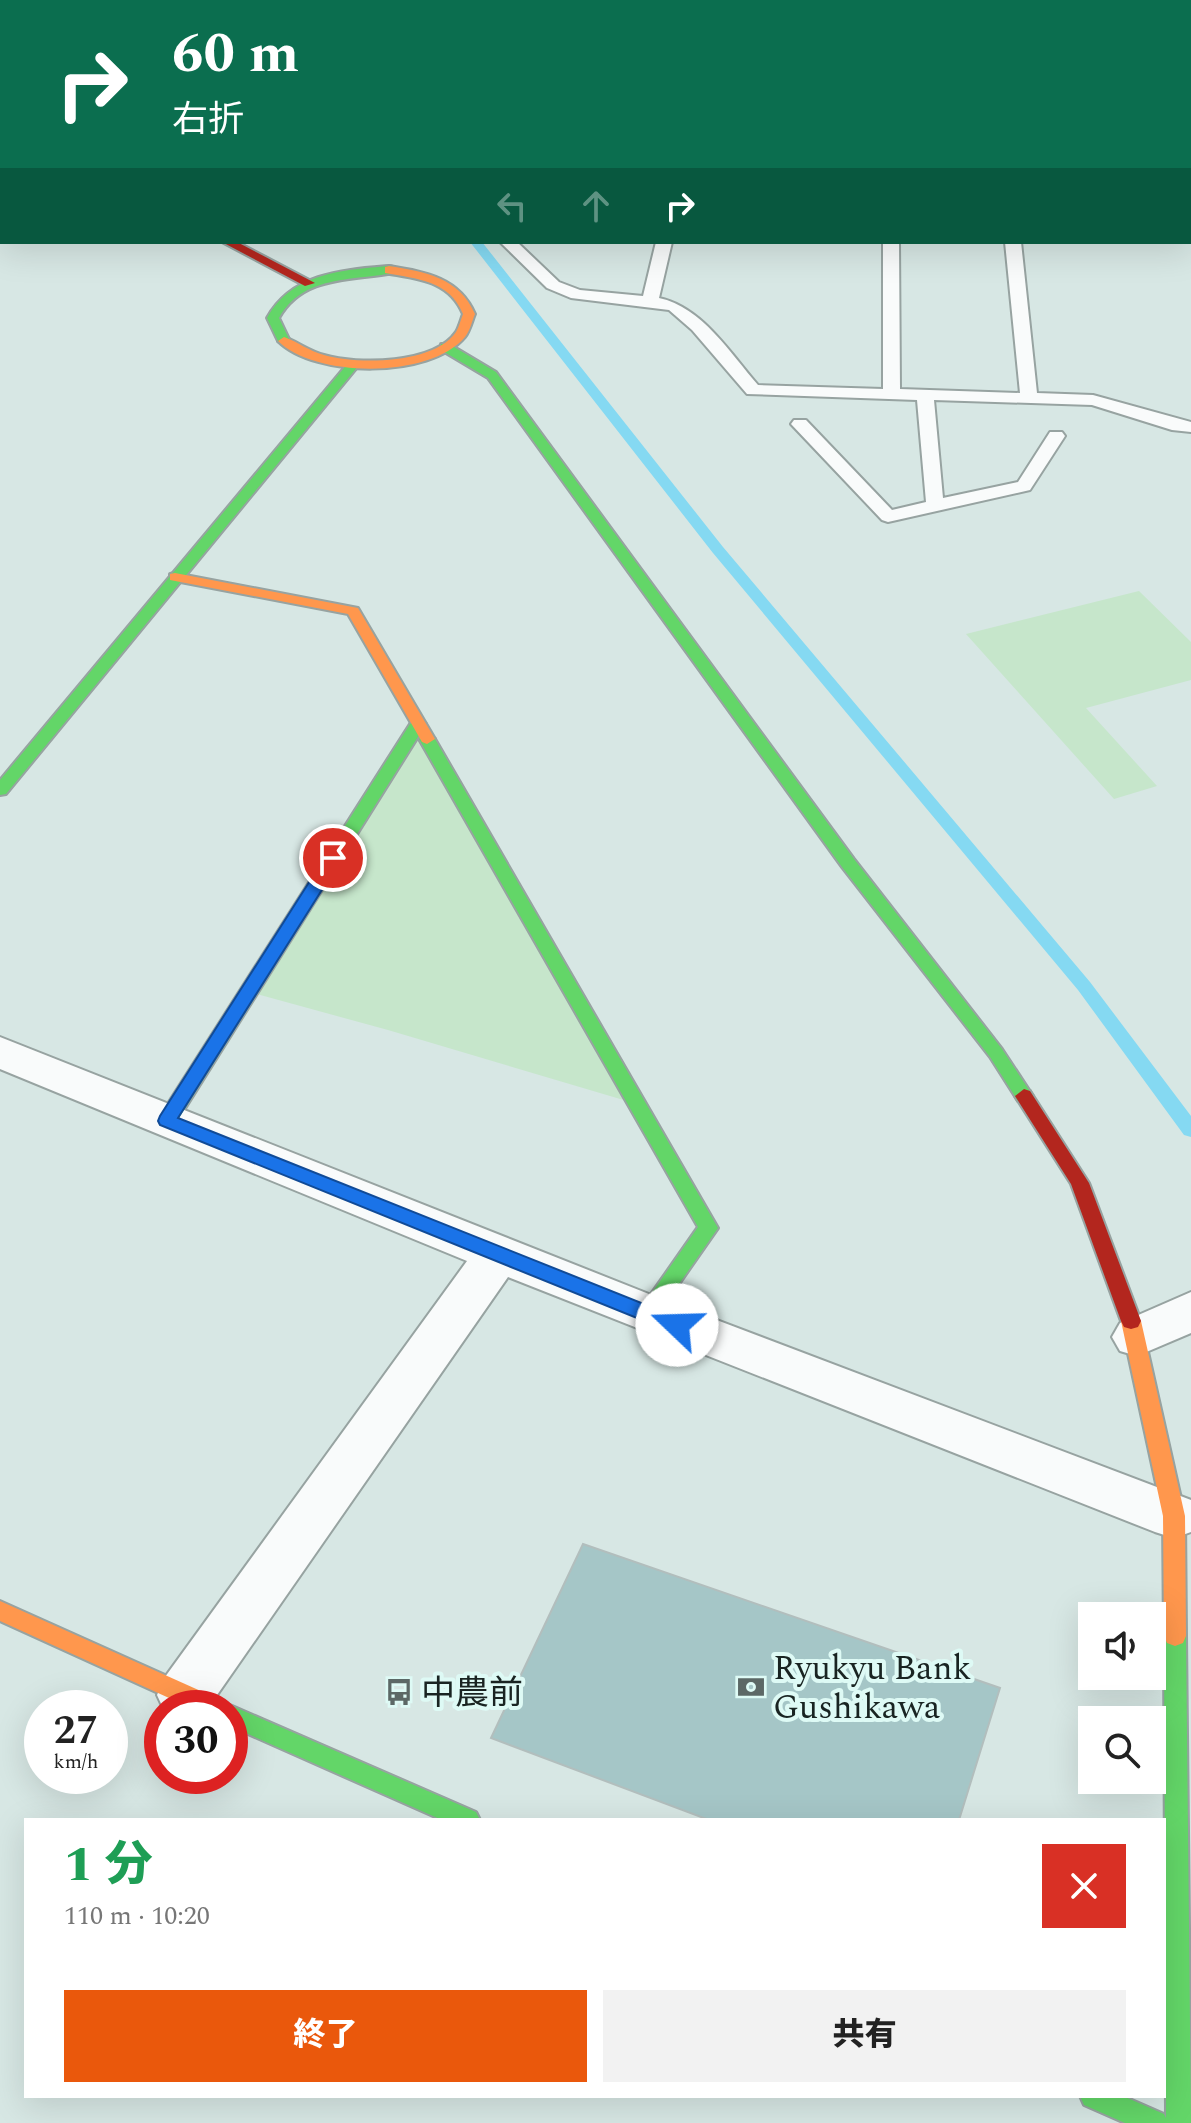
<!DOCTYPE html>
<html lang="ja">
<meta charset="utf-8">
<style>
:root{--surface:#fff;--page:#f2f2f2;--text:#222;--muted:#767676;--accent:#ea580c}
body{margin:0;font-family:Spectral,"Noto Sans JP",serif;background:var(--page);color:var(--text);height:100vh;display:flex;flex-direction:column;font-size:30px;white-space:nowrap}
*{box-sizing:border-box;margin:0}
p{font-size:26px;color:var(--muted)}
.icon{flex:none;width:44px;height:44px;fill:none;stroke:currentColor;stroke-width:2;stroke-linecap:round;stroke-linejoin:round}
.map{position:relative;flex:1;overflow:hidden}
.sheet{position:absolute;left:24px;top:1818px;width:1142px;height:280px;display:flex;flex-direction:column;background:var(--surface);border-radius:0px;box-shadow:0 8px 32px #0002}
.sheet>*{flex:none}
.banner{position:absolute;left:0px;top:0px;width:1192px;height:244px;box-shadow:0 8px 32px #0002;background:#0b6e4f;color:#fff;overflow:hidden}
.controls{position:absolute;left:1078px;top:1602px;display:grid;gap:16px}
.controls a{display:grid;place-items:center;width:88px;height:88px;border-radius:0px;background:var(--surface);box-shadow:0 8px 32px #0002;font-size:40px}
.speed{position:absolute;left:24px;top:1690px;display:flex;gap:16px;font-size:40px;font-weight:700;text-align:center}
.speed>*{display:grid;place-content:center;width:104px;height:104px;border-radius:50%;background:var(--surface);box-shadow:0 8px 32px #0002;line-height:1}
.speed small{font-size:20px;font-weight:400}
.speed .limit{border:12px solid #d22;background:#fff;color:#111}
.pin{position:absolute;display:grid;place-items:center;width:68px;height:68px;color:#fff;margin:-34px;border:4px solid #fff;border-radius:50%;box-shadow:0 2px 8px #0007}
.me{position:absolute;width:88px;margin:-44px;rotate:291deg;stroke-linejoin:round;filter:drop-shadow(0 0 6px #0008)}
.turn{display:flex;align-items:center;gap:28px;height:168px;padding:0 40px;font-size:36px}
.turn .icon{width:104px;height:104px;stroke-width:2.5}
.turn b{display:block;font-size:56px;line-height:68px}
.lanes{display:flex;align-items:center;height:76px;padding:0 40px;background:#0003;justify-content:center;gap:40px;direction:ltr}
.lanes .off{opacity:.35}
.round{display:grid;place-items:center;flex:none;width:84px;height:84px;border-radius:0px;background:var(--page)}
.headline{display:flex;align-items:center;justify-content:space-between;height:136px;padding:0 40px}
h1{font-size:48px;font-weight:800;line-height:60px;color:#1e9e55}
.button{display:flex;gap:16px;margin-top:auto;padding:16px 40px}
.button a{flex:1;height:92px;border-radius:0px;background:var(--accent);color:#fff;font-size:32px;font-weight:800;line-height:92px;text-align:center}
.button a+a{background:var(--page);color:var(--text)}
.map>svg:first-child{display:block}
.green{fill:#c6e6cb}
.lines{fill:none;stroke-linecap:round;stroke-linejoin:round}
.stream{fill:#85d9f2;fill-rule:evenodd}
.building{fill:#a5c6c7;stroke:#b2bebd;stroke-width:2}
.lane-casing{stroke:#97a3a1;stroke-width:4}
.street-casing{stroke:#97a3a1;stroke-width:4}
.fast-casing{stroke:#97a3a1;stroke-width:4}
.slow-casing{stroke:#97a3a1;stroke-width:4}
.jam-casing{stroke:#97a3a1;stroke-width:4}
.lane{fill:#f9fbfb;fill-rule:evenodd}
.street{fill:#f9fbfb;fill-rule:evenodd}
.fast{fill:#63d668;fill-rule:evenodd}
.slow{fill:#ff974d;fill-rule:evenodd}
.jam{fill:#b3261e;fill-rule:evenodd}
.route{fill:#1a73e8;stroke:#114b97;stroke-width:2}
.labels{text-anchor:middle;stroke-width:8;stroke-linejoin:round;paint-order:stroke}
.near-poi-label{font-size:34px;fill:#192422;stroke:#defaf5;text-anchor:start}
</style>
<div class="map">
<svg width="1191" height="2123" viewBox="0 0 1191 2123">
<rect width="100%" height="100%" fill="#d7e7e4"/>
<g class="green">
<path d="M1139 591 1191 642V680L1086 708 1157 786 1114 799 966 634Z"/>
<path d="M418 724 637 1104 388 1030 249 992Z"/>
</g>
<g class="lines">
<g class="stream">
<path d="M271 0H282L283 2H272Z"/>
<path d="M470 242H482L723 547 1090 982 1191 1116V1137L1184 1135 1078 990 713 553Z"/>
</g>
</g>
<path class="building" d="M583 1544 1000 1688 959 1820H709L491 1738Z"/>
<g class="lines">
<g class="lane-casing">
<g id="lane">
<rect x="442" y="0" width="14" height="2"/>
<rect x="701" y="0" width="14" height="2"/>
<rect x="980" y="0" width="14" height="2"/>
<path d="M500 242H517L559 282 580 290 643 296 656 242H672L659 298C702 307 730 353 758 385L883 389V242H899L900 389 1020 393 1005 242H1021L1037 393 1093 395 1191 422V432L1172 430 1092 405 934 400 943 498 1018 482 1050 432H1062L1065 436 1030 490 888 522 882 520 791 424 794 420H806L892 510 926 502 917 400 747 394 692 330 669 310 571 298 547 288Z"/>
</g>
</g>
<g class="street-casing">
<g id="street">
<rect x="0" y="29" width="2" height="14"/>
<path d="M0 1037 664 1300 1191 1500V1532L1174 1538 1155 1532 508 1277 208 1708H163L157 1695 165 1677 467 1261 0 1069Z"/>
<path d="M1191 1292V1333L1137 1356 1120 1351 1112 1337 1120 1323Z"/>
</g>
</g>
<g class="fast-casing">
<g id="fast">
<path d="M377 0H387L388 2H378Z"/>
<rect x="0" y="171" width="2" height="6"/>
<path d="M389 266 393 267V273C351 281 303 275 279 318L290 341 284 345 278 341 267 318C292 273 342 270 389 266Z"/>
<path d="M441 344H449L496 372 854 859 1002 1049 1033 1096 1030 1101H1018L990 1057 842 867 488 378 441 350Z"/>
<path d="M349 362 359 365 6 794 0 795V780Z"/>
<path d="M418 719 426 724 174 1126H160L158 1121 160 1116 410 724Z"/>
<path d="M427 734 435 739 718 1228 654 1320 647 1322 640 1320 637 1314 698 1227 419 739Z"/>
<path d="M1175 1626 1183 1629 1186 1636 1191 2123H1125L1084 2105 1080 2096H1123L1164 2114 1166 2118 1164 1636 1167 1629Z"/>
<path d="M230 1705 476 1812 480 1820H442L230 1726V1708H222Z"/>
</g>
</g>
<g class="slow-casing">
<g id="slow">
<path d="M389 266C425 272 459 277 475 314 472 321 470 331 465 337 430 379 315 378 278 341L284 337C298 342 309 351 324 355 358 365 434 364 456 332 459 327 461 319 463 314 449 280 417 279 385 273V267Z"/>
<path d="M175 573 358 608 435 739 427 744 422 742 348 614 170 580V574Z"/>
<path d="M1131 1313 1138 1315 1141 1321 1185 1516 1186 1636 1183 1643 1175 1646 1167 1643 1164 1636 1163 1516 1121 1321 1124 1315Z"/>
<path d="M0 1601 223 1701 227 1708H191L0 1621Z"/>
</g>
</g>
<g class="jam-casing">
<g id="jam">
<path d="M222 242H237L315 283 305 286Z"/>
<path d="M1024 1089 1030 1091 1089 1183 1141 1321 1138 1327 1131 1329 1124 1327 1121 1321 1071 1184 1015 1096Z"/>
</g>
</g>
<use href="#lane" class="lane"/>
<use href="#street" class="street"/>
<use href="#fast" class="fast"/>
<use href="#slow" class="slow"/>
<use href="#jam" class="jam"/>
</g>
<path class="route" d="M333 852 342 858 178 1118 684 1320 687 1325 684 1331H669L160 1125 158 1121 160 1116 327 854Z"/>
<defs>
<g id="bank-bare" transform="scale(2.16)"><path d="M-6-4H6V4H-6ZM0-2.3a2.3 2.3 0 1 0 0 4.6a2.3 2.3 0 1 0 0-4.6Z" fill="#5c6866" stroke="#defaf5" stroke-width="2.5" paint-order="stroke"/></g>
<g id="bus-bare" transform="scale(2.16)"><path d="M-5-6H5V4H4V6H2V4H-2V6H-4V4H-5ZM-3.5-4V0h7V-4ZM-3.5 1.2v1.5H-2V1.2ZM2 1.2v1.5H3.5V1.2Z" fill="#5c6866" stroke="#defaf5" stroke-width="2.5" paint-order="stroke"/></g>
</defs>
<g fill-rule="evenodd">
<use href="#bank-bare" x="751" y="1687"/>
<use href="#bus-bare" x="399" y="1692"/>
</g>
<g class="labels">
<g class="near-poi-label">
<text x="773" y="1679">Ryukyu Bank<tspan x="773" dy="39">Gushikawa</tspan></text>
<text x="421" y="1704">中農前</text>
</g>
</g>
</svg>
<div class="controls">
<a><svg class="icon" aria-label="sound" viewBox="0 0 24 24"><path d="M4 9h4l5-4v14l-5-4H4zM17 9q2 3 0 6"/></svg></a>
<a><svg class="icon" aria-label="search" viewBox="0 0 24 24"><circle cx="10" cy="10" r="6"/><path d="M15 15l6 6"/></svg></a>
</div>
<div class="speed"><div>27<small>km/h</small></div><div class="limit">30</div></div>
<div class="pin" style="left:333px;top:858px;background:#d93025"><svg class="icon" aria-label="arrive" viewBox="0 0 24 24"><path d="M6 21V4h12l-3 4 3 4H6"/></svg></div>
<svg class="me" style="left:677px;top:1325px" viewBox="-20 -20 40 40"><circle r="19" fill="#fff"/><path d="M0-13L10 11 0 6-10 11z" fill="#1a73e8"/></svg>
<div class="banner">
<div class="turn"><svg class="icon" aria-label="right" viewBox="0 0 24 24"><path d="M7 20v-9h11M14 6l5 5-5 5"/></svg><div><b>60 m</b>右折</div></div>
<div class="lanes"><svg class="icon off" aria-label="left" viewBox="0 0 24 24"><path d="M17 20v-9H6M10 6l-5 5 5 5"/></svg><svg class="icon off" aria-label="ahead" viewBox="0 0 24 24"><path d="M12 20V5M6 11l6-6 6 6"/></svg><svg class="icon" aria-label="right" viewBox="0 0 24 24"><path d="M7 20v-9h11M14 6l5 5-5 5"/></svg></div>
</div>
<section class="sheet">
<div class="headline"><div><h1>1 分</h1><p>110 m · 10:20</p></div><a class="round" style="background:#d93025;color:#fff"><svg class="icon" aria-label="close" viewBox="0 0 24 24"><path d="M6 6l12 12M18 6L6 18"/></svg></a></div>
<div class="button"><a>終了</a><a>共有</a></div>
</section>
</div>
